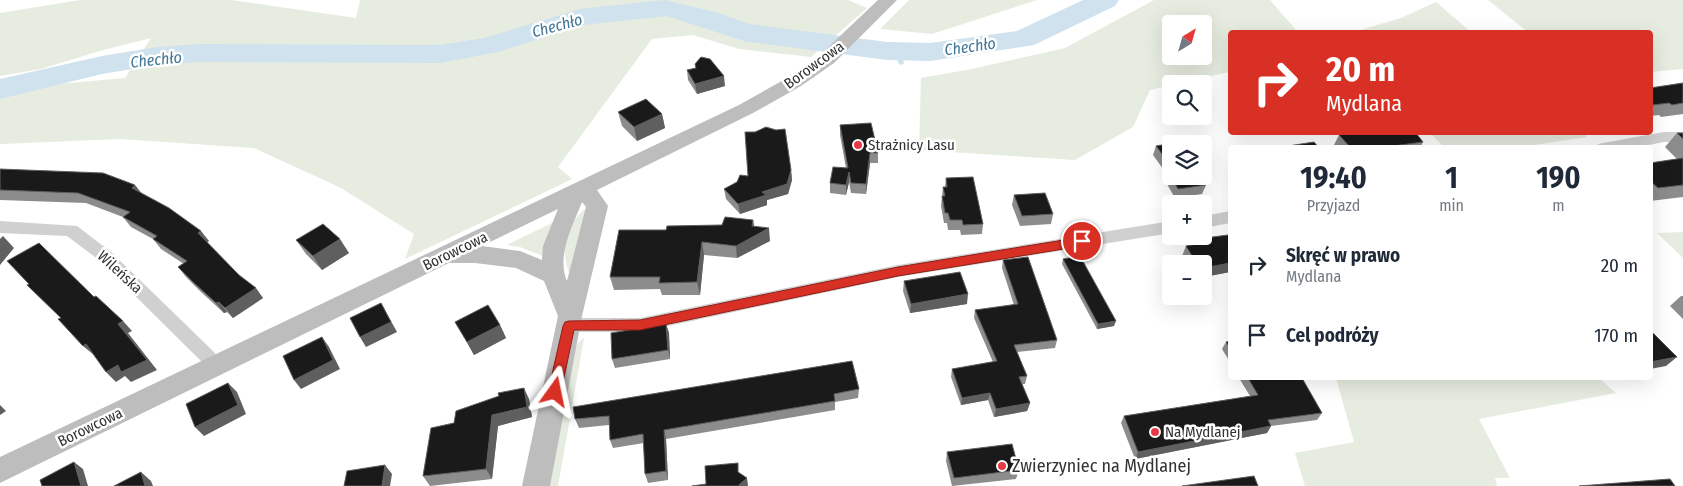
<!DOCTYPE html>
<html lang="pl">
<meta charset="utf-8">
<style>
:root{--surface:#fff;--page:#f2f2f3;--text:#1f2937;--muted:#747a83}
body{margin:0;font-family:"Fira Sans Condensed",sans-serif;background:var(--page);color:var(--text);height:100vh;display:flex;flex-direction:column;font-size:19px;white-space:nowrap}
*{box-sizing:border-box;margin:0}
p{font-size:16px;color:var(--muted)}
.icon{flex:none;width:28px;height:28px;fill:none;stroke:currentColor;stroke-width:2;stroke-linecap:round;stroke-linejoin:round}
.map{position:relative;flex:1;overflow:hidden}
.drawer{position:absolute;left:1228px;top:145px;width:425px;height:235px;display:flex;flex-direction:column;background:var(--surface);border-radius:5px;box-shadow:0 5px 20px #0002}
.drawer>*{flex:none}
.banner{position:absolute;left:1228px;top:30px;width:425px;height:105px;border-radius:5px;box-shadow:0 5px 20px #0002;background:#d93025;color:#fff;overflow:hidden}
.needle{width:32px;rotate:37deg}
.tools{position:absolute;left:1162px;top:15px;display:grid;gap:10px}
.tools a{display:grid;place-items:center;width:50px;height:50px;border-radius:5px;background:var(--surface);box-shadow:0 5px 20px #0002;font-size:25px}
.pin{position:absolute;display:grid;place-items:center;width:42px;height:42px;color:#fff;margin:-21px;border:2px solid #fff;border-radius:50%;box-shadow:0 1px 5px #0007}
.me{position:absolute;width:55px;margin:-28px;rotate:12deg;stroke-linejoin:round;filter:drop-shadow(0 0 4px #0008)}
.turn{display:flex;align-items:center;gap:18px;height:105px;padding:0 15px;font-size:22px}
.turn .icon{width:65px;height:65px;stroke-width:2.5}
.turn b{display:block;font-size:35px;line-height:42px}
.eta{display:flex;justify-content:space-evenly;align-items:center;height:85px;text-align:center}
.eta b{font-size:30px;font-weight:700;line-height:35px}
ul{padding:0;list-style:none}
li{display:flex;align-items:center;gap:15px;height:70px;padding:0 15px}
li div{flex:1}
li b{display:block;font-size:19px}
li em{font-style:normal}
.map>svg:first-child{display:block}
.green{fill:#e6ecdf;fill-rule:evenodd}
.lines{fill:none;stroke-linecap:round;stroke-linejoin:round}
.stream{stroke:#cfe2ee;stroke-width:5.5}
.river{fill:#cfe2ee;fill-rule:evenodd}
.street{fill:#d0d0d0;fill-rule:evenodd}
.secondary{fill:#bdbdbd;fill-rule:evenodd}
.wall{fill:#8c8c8c}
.shaded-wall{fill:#5f5f5f}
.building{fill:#1a1a1a;stroke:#5f5f5f}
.route{fill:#d93025;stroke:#8d1f18}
.poi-dot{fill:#e63946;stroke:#fff;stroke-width:2}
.labels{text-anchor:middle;stroke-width:5;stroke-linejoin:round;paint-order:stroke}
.street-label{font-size:15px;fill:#333;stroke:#fff}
.poi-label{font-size:15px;fill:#333;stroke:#fff;text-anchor:start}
.water-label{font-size:16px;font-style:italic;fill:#3f7597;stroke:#fff}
.near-poi-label{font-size:18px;fill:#333;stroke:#fff;text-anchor:start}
</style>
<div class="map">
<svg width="1683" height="486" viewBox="0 0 1683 486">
<rect width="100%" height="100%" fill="#fff"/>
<g class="green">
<path d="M80 0H231L356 18 360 0H848L867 8 811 57 739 49 693 35 652 39 558 167 572 179 405 259 414 234 341 188 254 148 120 139 0 144V94L36 86 125 78 151 38 103 50 41 69 0 76V13Z"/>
<path d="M909 0H1037L932 34 880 29Z"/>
<path d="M1154 0H1270L1296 30 1293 32H1230V72L1171 84V85L1150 90 1133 127 1075 160 919 150 921 78 972 69 1065 48ZM1171 24H1204V56H1171Z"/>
<path d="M1488 0H1683V69L1650 72V32H1528Z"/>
<path d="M1436 2 1471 32H1354L1401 18Z"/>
<path d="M1583 133 1587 137 1520 147 1445 148 1430 133Z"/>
<path d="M588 207 571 277C559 251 564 224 588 207Z"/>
<path d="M558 220 548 258 520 247 507 245Z"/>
<path d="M1683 232V258L1657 233Z"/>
<path d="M584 338 558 486H548L574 348 579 342Z"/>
<path d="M1336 378H1599L1616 393 1479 419 1510 478H1495L1497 486H1305L1295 453 1354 442Z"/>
</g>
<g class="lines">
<path class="stream" d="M897 52 901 62"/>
<path class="river" d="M664 0 719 13 749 24 887 42 930 43 1017 31 1083 0H1119L1115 6 1034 45 930 61 887 60 744 41 667 16 583 25 498 52 440 63 201 62 157 65 102 74 0 99V79L102 56 157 47 201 44 440 45 484 38 580 9Z"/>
<g class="street">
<path d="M1664 132H1683V142H1664L1633 148H1596L1598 144 1603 143Z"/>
<path d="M1230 211V223L1204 228V216Z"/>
<path d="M0 221 77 226 111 252 215 353 222 368 219 373 213 376 207 373 202 362 99 260 67 236 0 233Z"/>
<path d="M1171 221V233L898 277 640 332H569L563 330 560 325 563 320 569 318H640L898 265Z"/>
</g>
<path class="secondary" d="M878 0H897L834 63 801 86 753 113 597 190 608 206 582 316 550 486H522L558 316 544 281 516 268 475 263H449L0 483V457L739 105 787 78 820 55ZM582 202 586 207 567 281C556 256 573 225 582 202ZM558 209 543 246 542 260 520 251 482 246Z"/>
</g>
<g class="wall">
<path d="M695 64 725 86 697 94 688 80 687 70 696 68Z"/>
<path d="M1683 83V114L1661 117 1659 115 1650 116V88Z"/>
<path d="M618 112 662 114 665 128 637 141 622 126Z"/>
<path d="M840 125 878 153V163H870L866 194 851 193 849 182 846 195 830 193V183L846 168 840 135Z"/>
<path d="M1677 133H1683V197L1650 201V163L1677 159 1665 147Z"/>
<path d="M1339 135 1423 142 1420 148H1337L1334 145Z"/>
<path d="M1171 144V176L1206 185 1202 194 1175 198 1164 179 1166 173 1153 155 1156 146Z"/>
<path d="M0 169 142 194 209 241 207 242 239 275 263 298 233 318 227 312 224 313 201 292 186 277 178 267 184 264 161 249 153 239 131 227 123 217 86 203 0 200Z"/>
<path d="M791 170 792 180 788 194 767 200V205L740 214 726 199 724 189 748 176Z"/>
<path d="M946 178 983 224 982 234 961 235 960 230H948L947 223H944L941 206 943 187H945Z"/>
<path d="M1014 195 1053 214 1051 224 1020 226 1012 205Z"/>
<path d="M753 220 754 226 770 241 737 258 704 255 700 295H662L660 289 614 290 610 277 666 230 722 225Z"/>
<path d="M1205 238 1230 272 1204 277V264H1187L1182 256 1186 246 1203 243Z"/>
<path d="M296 240 349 253 322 270 306 254Z"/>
<path d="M1063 259 1114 326 1097 329 1062 264Z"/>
<path d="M1003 260 1057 340 1055 348 1017 352 1027 376 1025 384H1022L1030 403 1027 411 994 417 988 400 961 405 951 377 952 369 993 362 974 318 975 310 1014 305 1002 268Z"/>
<path d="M904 281 967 304 910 313 903 291Z"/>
<path d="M1681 296H1683V319L1670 306Z"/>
<path d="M455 322 500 325 506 338 474 355Z"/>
<path d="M666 324 669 333 670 359 615 368 612 359Z"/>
<path d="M1230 341V362L1222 349 1226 342Z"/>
<path d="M1239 378H1302L1322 413 1317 420 1271 426 1267 433 1135 459 1121 423 1124 416 1250 396Z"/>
<path d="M859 389 858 398 835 402V410L666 439 668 480 648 483 645 474 644 443 613 448 610 440 609 425 579 428 575 419Z"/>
<path d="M529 399 532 417 498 426 492 479 430 486 423 476 454 423Z"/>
<path d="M947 452 1019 470 1016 479 952 486 946 461Z"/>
</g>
<g class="shaded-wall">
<path d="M724 76 725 86 697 94 695 84Z"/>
<path d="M662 114 665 128 637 141 634 127Z"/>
<path d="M870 153V163L866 194V184Z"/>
<path d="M791 170 792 180 788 194 767 200V205L740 214 738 204Z"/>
<path d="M849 172V182L846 195V185Z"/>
<path d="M135 185 143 195 132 188Z"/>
<path d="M753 220 755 233 769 228 770 241 737 258 736 246 752 226Z"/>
<path d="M201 231 209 241 205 243 198 233Z"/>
<path d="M3 236 14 248 0 265V239Z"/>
<path d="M340 239 349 253 322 270 313 256Z"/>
<path d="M702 242 704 255 700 295 697 282Z"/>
<path d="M1230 263V272L1204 277V268Z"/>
<path d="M256 288 263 298 233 318 225 308Z"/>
<path d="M968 294 967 304 910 313 911 304Z"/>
<path d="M219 302 227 312 224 313 216 303Z"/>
<path d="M381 303 397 332 366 347 360 337Z"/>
<path d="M123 321 132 331 128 333 157 370 131 382 125 376 116 382 106 372 118 365V324Z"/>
<path d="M1116 321 1114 326 1097 329 1098 324Z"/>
<path d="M666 324 669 333 670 359 668 350Z"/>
<path d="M500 325 506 338 474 355 467 342Z"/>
<path d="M322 337 329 347 340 369 301 389 294 380Z"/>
<path d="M86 344 94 355 83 346Z"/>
<path d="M1677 357 1666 366 1650 369V362Z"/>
<path d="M228 383 237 392 246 414 204 436 195 427Z"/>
<path d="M524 388 529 399 532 417 498 426 492 479 486 469 492 415Z"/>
<path d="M990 393 988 400 961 405 962 398Z"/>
<path d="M1030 403 1027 411 994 417 996 409Z"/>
<path d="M0 405 6 411 0 415Z"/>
<path d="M1271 426 1267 433 1135 459 1138 452Z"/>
<path d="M664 430 666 439 668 480 666 471Z"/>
<path d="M74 462 83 469 88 486H81Z"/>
<path d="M385 465 392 474 390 486H382Z"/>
<path d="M141 472 151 481 153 486H145Z"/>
<path d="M747 478 748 486H739V485Z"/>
</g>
<g class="building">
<path d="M701 57 710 59 724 76 695 84 687 70 696 68 695 64Z"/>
<path d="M1683 83V103L1672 105 1669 103 1653 105 1650 103V88Z"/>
<path d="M646 99 662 114 634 127 618 112Z"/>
<path d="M871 123 878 153H870L866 184 851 183 849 172 846 185 830 183 833 167 848 168 840 125Z"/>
<path d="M766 127 776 130 785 129 791 170 787 184 762 192 766 195 738 204 724 189 737 182 740 175 748 176 745 132H755Z"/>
<path d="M1354 132H1415L1423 142 1378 148H1351L1339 135Z"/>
<path d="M1677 133H1683V139Z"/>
<path d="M1314 142 1319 148H1275Z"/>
<path d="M1173 143 1174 144H1171V166L1156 146Z"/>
<path d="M1683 158V185L1658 188 1650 181V163Z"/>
<path d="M0 169 103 173 135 185 132 188 169 208 201 231 198 233 239 275 256 288 225 308 219 302 216 303 193 282 178 267 187 261 153 239 157 236 123 217 130 212 78 193 0 190Z"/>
<path d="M1167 170H1171V176H1200L1206 185 1178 189Z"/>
<path d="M973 177 983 224 963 225 962 220H950L948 213H945L942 196H945L943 187H947L946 178Z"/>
<path d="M1045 193 1053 214 1022 216 1014 195Z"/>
<path d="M725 217 753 220 752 226 769 228 736 246 702 242 697 282 659 283 660 277H610L619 230H666L667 226 722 225Z"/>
<path d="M323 224 340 239 313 256 296 240Z"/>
<path d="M1228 235 1230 238V263L1204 268V264H1197L1186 246 1208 242 1205 238Z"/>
<path d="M39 243 94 297 96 296 123 321 118 324 147 360 121 372 118 365 106 372 86 344 83 346 58 319 61 318 27 285 29 284 7 261Z"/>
<path d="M1080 256 1116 321 1098 324 1063 259Z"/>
<path d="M1028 257 1057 340 1014 345 1027 376 1019 377 1030 403 996 409 990 393 962 398 952 369 997 361 975 310 1018 304 1003 260Z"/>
<path d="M960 272 968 294 911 304 904 281Z"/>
<path d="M381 303 391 322 360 337 350 318Z"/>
<path d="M488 305 500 325 467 342 455 322Z"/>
<path d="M666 324 668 350 612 359 611 333Z"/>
<path d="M1650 330 1677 357 1650 362Z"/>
<path d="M322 337 333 360 294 380 283 356Z"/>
<path d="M1230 341V348L1226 342Z"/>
<path d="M852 361 859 389 834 394 835 401 664 430 666 471 645 474 643 434 610 440 609 416 575 419 573 407Z"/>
<path d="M1248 378H1302L1322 413 1268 420 1271 426 1138 452 1124 416 1258 395Z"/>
<path d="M228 383 238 405 195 427 186 404Z"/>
<path d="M524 388 527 407 492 415 486 469 423 476 431 428 454 423 456 411 499 396 498 393Z"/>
<path d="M1012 444 1019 470 954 478 947 452Z"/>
<path d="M74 462 81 486H42L40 480Z"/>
<path d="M738 463V472L747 478 739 485V486H692L706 484 705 466Z"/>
<path d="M385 465 382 486H344L347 471Z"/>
<path d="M141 472 145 486H114Z"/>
<path d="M1254 476 1258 486H1182Z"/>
<path d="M1670 479 1675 486H1579Z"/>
</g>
<path class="route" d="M1082 237 1088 241 1082 246 898 276 640 330H574L561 392 559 395 555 397 550 395 548 392 563 326 565 322 569 321 640 320 898 267Z"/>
<g class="poi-dot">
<circle cx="858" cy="145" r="5"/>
<circle cx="1155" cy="432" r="5"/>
<circle cx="1002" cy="466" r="5"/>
</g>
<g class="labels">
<g class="street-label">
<text transform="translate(814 65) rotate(-36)" y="5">Borowcowa</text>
<text transform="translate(455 251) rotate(-26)" y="5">Borowcowa</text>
<text transform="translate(120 272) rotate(43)" y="5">Wileńska</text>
<text transform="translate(90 427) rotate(-26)" y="5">Borowcowa</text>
</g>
<g class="poi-label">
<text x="868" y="150">Strażnicy Lasu</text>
<text x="1165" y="437">Na Mydlanej</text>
</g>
<g class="water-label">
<text transform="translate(557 25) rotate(-15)" y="6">Chechło</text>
<text transform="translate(970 46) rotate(-8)" y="6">Chechło</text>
<text transform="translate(156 59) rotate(-6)" y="6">Chechło</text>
</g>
<g class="near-poi-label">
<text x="1012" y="472">Zwierzyniec na Mydlanej</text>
</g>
</g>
</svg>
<div class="tools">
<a><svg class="needle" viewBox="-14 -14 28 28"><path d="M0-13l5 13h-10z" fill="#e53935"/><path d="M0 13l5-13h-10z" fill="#747a83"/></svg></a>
<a><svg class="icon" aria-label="search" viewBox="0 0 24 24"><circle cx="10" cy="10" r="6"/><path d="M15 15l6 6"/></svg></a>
<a><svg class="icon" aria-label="layers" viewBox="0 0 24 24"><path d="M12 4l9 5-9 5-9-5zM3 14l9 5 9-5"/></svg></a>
<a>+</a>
<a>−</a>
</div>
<div class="pin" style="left:1082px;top:241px;background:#d93025"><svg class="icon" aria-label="arrive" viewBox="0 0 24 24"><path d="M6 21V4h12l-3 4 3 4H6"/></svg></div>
<svg class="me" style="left:555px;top:392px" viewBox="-20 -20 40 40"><path d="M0-17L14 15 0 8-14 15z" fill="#d93025" stroke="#fff" stroke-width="4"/></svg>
<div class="banner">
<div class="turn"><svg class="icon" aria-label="right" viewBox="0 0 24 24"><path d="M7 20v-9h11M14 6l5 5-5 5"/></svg><div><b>20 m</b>Mydlana</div></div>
</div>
<section class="drawer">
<div class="eta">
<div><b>19:40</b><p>Przyjazd</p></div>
<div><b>1</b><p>min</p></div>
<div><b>190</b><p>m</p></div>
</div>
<ul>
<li><svg class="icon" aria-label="right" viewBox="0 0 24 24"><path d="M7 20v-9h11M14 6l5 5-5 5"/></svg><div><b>Skręć w prawo</b><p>Mydlana</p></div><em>20 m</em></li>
<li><svg class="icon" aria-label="arrive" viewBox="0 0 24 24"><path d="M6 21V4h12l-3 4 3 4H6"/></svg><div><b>Cel podróży</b></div><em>170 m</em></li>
</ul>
</section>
</div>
